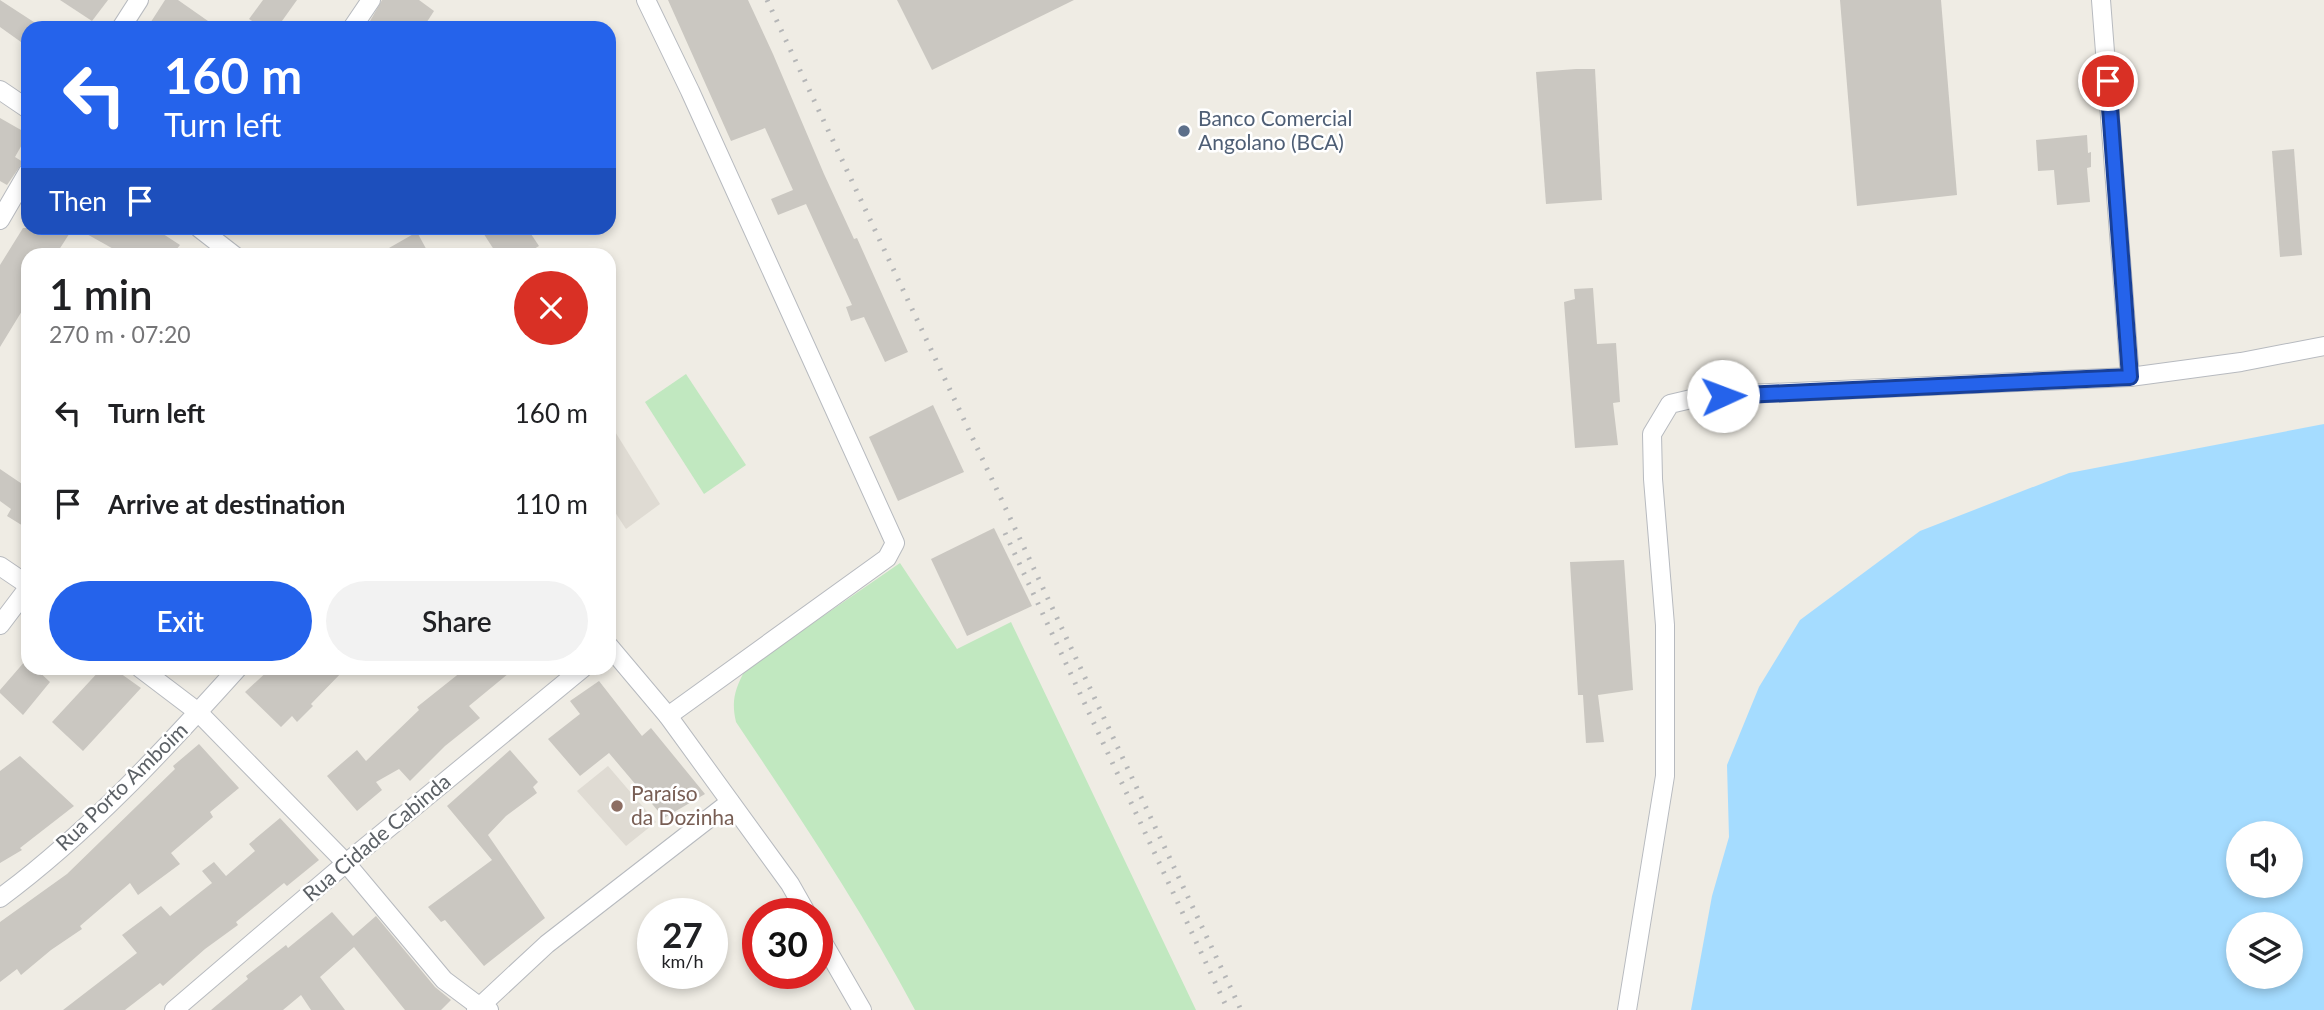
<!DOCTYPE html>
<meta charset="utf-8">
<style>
:root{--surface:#fff;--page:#f2f2f2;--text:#202124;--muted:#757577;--accent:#2563eb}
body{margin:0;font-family:Lato,sans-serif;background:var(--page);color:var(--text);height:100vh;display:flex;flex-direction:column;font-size:26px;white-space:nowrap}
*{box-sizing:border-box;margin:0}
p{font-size:23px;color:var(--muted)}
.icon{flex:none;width:38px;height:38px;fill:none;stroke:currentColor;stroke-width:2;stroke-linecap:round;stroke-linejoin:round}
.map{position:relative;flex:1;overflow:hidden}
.panel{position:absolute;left:21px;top:248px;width:595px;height:427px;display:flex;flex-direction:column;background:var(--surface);border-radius:21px;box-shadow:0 4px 10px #0003}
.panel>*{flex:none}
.banner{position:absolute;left:21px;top:21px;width:595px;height:214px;border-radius:21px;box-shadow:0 4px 10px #0003;background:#2563eb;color:#fff;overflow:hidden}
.fabs{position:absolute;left:2226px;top:821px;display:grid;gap:14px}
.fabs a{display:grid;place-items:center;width:77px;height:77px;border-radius:50%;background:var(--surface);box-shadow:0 4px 10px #0003;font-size:35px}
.speed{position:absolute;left:637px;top:898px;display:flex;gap:14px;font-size:35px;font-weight:700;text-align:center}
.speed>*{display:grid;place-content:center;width:91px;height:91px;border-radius:50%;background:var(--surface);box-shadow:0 4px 10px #0003;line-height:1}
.speed small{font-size:18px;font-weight:400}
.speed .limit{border:10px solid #d22;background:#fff;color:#111}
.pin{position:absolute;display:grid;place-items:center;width:60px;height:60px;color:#fff;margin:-30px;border:4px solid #fff;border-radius:50%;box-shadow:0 2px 7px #0007}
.me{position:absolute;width:77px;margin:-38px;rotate:88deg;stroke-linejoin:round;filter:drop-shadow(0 0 5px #0008)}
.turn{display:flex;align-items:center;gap:24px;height:147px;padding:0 28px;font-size:32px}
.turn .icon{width:91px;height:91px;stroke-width:2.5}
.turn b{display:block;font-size:49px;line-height:60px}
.then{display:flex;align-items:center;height:66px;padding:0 28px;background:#0003;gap:14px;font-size:26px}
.round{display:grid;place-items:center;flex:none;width:74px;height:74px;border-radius:37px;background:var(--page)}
.head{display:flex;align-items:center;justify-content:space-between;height:119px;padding:0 28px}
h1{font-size:42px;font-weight:600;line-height:52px}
.action{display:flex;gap:14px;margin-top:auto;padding:14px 28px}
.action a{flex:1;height:80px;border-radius:42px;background:var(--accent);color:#fff;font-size:28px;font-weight:600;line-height:80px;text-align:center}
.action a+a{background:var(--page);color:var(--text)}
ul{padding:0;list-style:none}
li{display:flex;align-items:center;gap:21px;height:91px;padding:0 28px}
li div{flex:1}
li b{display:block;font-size:26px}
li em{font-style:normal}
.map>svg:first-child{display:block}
.education{fill:#dfdbd3}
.green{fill:#c1e8c0}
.water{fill:#a5dcff;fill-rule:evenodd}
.building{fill:#cac7c1}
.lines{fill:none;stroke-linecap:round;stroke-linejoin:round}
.minor-casing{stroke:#b7babf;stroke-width:20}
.minor{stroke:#fff;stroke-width:18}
.rail{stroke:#b5b6b7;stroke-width:5;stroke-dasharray:2 9;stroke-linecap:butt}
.route-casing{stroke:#184099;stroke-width:18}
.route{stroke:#2563eb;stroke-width:12}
.service-dot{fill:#5c6f8a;stroke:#fff;stroke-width:2.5}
.education-dot{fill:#8d6e63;stroke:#fff;stroke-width:2.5}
.labels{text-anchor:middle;stroke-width:5;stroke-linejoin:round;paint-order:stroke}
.service-label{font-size:21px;fill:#4e5e75;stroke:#fff;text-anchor:start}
.street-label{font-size:21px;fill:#5c6166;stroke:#fff}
.education-label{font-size:21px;fill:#785e54;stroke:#fff;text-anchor:start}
</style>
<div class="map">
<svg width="2324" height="1010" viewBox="0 0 2324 1010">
<rect width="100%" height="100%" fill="#efece4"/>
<g class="education">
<path d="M609 422 660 504 626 529 609 503Z"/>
<path d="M608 766 656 822 626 846 577 791Z"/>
</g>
<g class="green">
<path d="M686 374 746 465 704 494 645 402Z"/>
<path d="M900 563 957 649 1011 622 1196 1010H915C862 910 799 816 736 722 731 701 735 689 745 670Z"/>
</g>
<path class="water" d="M2324 424V1010H1691L1712 896 1729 837 1727 765 1759 687 1800 620 1920 531 2069 473ZM2238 833H2291V886H2238ZM2238 924H2291V976H2238Z"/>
<g class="building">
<path d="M0 0 43 28H28V47L0 27Z"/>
<path d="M60 0H108L92 21Z"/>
<path d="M165 0H178L218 28H147Z"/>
<path d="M263 0H297L277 28H263L249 19Z"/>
<path d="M382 0H419L434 11 423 28H366Z"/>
<path d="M668 0H748L773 54 824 174 854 239 857 238 908 352 885 362 864 317 851 321 846 307 852 305 806 204 778 215 771 199 793 190 765 128 731 141Z"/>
<path d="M897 0H1074L932 70Z"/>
<path d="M1840 0H1941L1957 195 1857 206Z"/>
<path d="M1576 69H1595L1602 200 1546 204 1536 72Z"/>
<path d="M0 118 28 134 15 157 23 162 7 185 0 181Z"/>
<path d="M2087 135 2088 153 2091 152V167L2087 168 2090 202 2057 205 2054 170 2038 171 2036 140Z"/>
<path d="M2294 149 2302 255 2280 257 2272 151Z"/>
<path d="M23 228H73L55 256H28V301L0 347V265Z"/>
<path d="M76 228H154L180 245 171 256H126Z"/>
<path d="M480 228H527L539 246 522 256H498Z"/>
<path d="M417 232 430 256H375Z"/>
<path d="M1593 288 1597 344 1616 343 1620 402 1613 403 1618 445 1575 448 1564 302 1575 299 1574 289Z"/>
<path d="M933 405 964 472 898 501 869 437Z"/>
<path d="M0 469 28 488V529L7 516 11 509 0 501Z"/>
<path d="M994 528 1032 606 967 636 931 559Z"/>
<path d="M1624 560 1633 690 1598 695 1604 742 1586 743 1583 695H1578L1570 562Z"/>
<path d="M26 660 28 668H35L50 682 23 715 0 693V690Z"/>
<path d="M102 668H113L141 688 83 751 52 722Z"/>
<path d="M271 668H346L311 704 313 706 297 722 292 716 281 727 245 692Z"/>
<path d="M466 668H515L469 706 480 718 445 746 410 781 399 769 376 782 382 790 357 811 327 776 357 750 366 761 419 710 417 707Z"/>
<path d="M599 681 642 736 651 728 705 794 664 818 609 753 580 776 548 739 580 714 570 701Z"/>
<path d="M199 744 239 788 210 812 213 817 171 853 180 864 138 895 130 883 80 926 82 929 51 950 21 975 17 969 0 982V922L67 874 175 769 173 766Z"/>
<path d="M510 750 538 782 533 787 537 793 506 816 488 835 545 918 484 966 445 920 441 922 428 907 492 860 447 806Z"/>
<path d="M20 756 74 806 20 848 22 850 0 863V771Z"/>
<path d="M280 818 319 860 287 886 284 883 236 922 238 925 205 949 163 986 160 983 125 1010H63L137 953 122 935 161 906 170 916 212 883 202 871 214 862 226 876 255 851 249 844Z"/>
<path d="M332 912 353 936 376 916 435 987 451 1000 441 1010H405L354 947 320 977 345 1010H311L301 995 283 1010H211L248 979 246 976 286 945 288 948Z"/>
</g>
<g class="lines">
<g class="minor-casing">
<g id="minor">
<path d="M646 0 690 91 895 543 887 558 668 716"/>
<path d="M2101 0 2130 377"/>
<path d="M121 28 139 0"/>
<path d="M352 28 371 0"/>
<path d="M0 90 28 109"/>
<path d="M0 220 28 172"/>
<path d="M199 228 235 256"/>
<path d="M0 566 28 585"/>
<path d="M0 625 28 588"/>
<path d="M609 646 668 716 790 884 807 914"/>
<path d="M140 668 198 712 346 863 444 980 480 1007 489 1010"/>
<path d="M0 898C88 833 165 749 238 668"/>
<path d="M817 932 862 1010"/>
<path d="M174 1010 346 863 583 668"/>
<path d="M476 1010 547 944 730 802"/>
<path d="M1627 1010 1665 776V625L1653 479 1652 434 1670 404 1704 396 2130 377 2241 362 2324 346"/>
</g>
</g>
<use href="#minor" class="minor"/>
<g class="rail">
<path d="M767 0 1241 1010"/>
<path d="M1005 533 1228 1010"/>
</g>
</g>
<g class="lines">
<g class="route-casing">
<path id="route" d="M1723 396 2130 377 2108 81"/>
</g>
<use href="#route" class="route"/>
</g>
<circle class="service-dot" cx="1184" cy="131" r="7"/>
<circle class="education-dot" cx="617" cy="806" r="7"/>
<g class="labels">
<g class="service-label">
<text x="1198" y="126">Banco Comercial<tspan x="1198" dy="24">Angolano (BCA)</tspan></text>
</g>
<g class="street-label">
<text transform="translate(122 787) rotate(-44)" y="7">Rua Porto Amboim</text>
<text transform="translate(377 838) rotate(-40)" y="7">Rua Cidade Cabinda</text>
</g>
<g class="education-label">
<text x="631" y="801">Paraíso<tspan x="631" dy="24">da Dozinha</tspan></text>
</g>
</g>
</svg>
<div class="fabs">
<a><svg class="icon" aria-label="sound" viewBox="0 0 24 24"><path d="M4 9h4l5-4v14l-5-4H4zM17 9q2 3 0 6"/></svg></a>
<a><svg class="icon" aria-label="layers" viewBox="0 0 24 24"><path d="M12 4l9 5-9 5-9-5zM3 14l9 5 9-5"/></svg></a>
</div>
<div class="speed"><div>27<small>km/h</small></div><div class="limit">30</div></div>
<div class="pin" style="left:2108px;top:81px;background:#d93025"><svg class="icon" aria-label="arrive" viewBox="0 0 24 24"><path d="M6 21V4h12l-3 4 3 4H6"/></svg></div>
<svg class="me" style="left:1723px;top:396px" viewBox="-20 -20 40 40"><circle r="19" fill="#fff"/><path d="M0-13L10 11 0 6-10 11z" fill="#2563eb"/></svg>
<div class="banner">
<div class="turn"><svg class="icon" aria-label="left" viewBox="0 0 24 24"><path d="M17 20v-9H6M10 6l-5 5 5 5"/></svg><div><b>160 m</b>Turn left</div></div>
<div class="then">Then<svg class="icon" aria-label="arrive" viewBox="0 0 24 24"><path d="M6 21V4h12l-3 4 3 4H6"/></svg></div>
</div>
<section class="panel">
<div class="head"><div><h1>1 min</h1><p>270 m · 07:20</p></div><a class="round" style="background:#d93025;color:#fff"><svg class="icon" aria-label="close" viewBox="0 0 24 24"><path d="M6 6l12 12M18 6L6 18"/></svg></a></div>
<ul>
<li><svg class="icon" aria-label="left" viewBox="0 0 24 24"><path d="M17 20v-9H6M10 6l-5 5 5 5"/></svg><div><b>Turn left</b></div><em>160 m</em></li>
<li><svg class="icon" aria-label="arrive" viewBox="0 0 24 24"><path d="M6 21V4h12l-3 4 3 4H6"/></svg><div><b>Arrive at destination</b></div><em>110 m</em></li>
</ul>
<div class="action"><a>Exit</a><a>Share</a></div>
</section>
</div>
